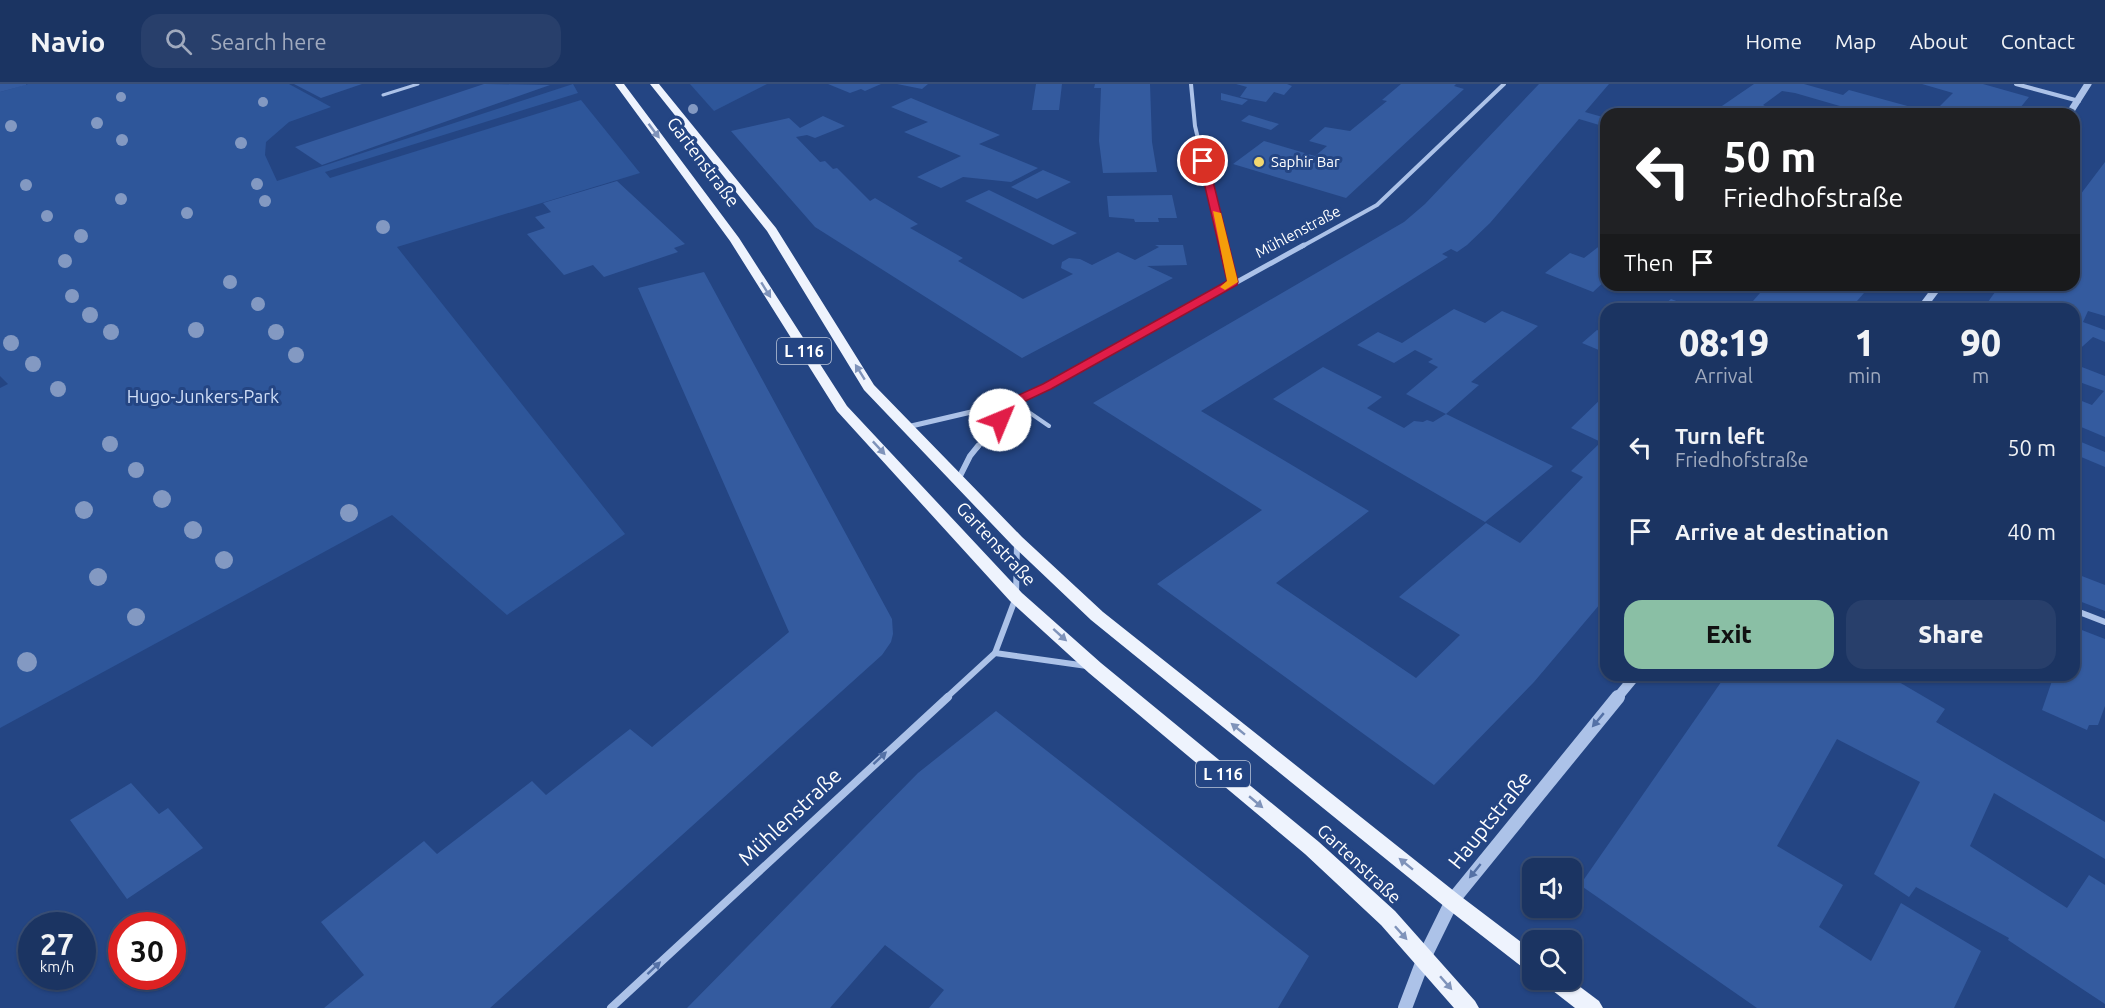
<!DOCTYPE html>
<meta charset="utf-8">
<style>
:root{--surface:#1b3462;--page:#283f6b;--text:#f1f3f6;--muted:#a0aabe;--line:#394f77;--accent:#8abfa5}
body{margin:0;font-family:Ubuntu,sans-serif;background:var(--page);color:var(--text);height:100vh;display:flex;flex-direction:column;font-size:22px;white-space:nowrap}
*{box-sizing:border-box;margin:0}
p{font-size:20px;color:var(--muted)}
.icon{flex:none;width:33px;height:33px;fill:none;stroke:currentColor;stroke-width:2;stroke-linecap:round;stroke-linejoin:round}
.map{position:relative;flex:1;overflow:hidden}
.drawer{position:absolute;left:1600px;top:219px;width:480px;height:378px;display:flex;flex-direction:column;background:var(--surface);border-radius:18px;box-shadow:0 2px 4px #0004,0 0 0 2px var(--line)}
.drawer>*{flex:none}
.guide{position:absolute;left:1600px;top:24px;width:480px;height:183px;border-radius:18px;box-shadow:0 2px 4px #0004,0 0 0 2px var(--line);background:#202124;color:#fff;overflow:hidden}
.buttons{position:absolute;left:1522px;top:774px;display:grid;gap:12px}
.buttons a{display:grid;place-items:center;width:60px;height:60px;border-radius:12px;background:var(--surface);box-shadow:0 2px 4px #0004,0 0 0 2px var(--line);font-size:30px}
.speed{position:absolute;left:18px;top:828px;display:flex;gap:12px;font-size:30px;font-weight:700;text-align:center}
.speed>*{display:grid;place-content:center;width:78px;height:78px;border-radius:50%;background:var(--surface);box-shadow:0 2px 4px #0004,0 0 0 2px var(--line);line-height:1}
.speed small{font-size:15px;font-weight:400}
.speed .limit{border:9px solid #d22;background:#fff;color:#111}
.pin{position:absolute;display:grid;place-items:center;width:51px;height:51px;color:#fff;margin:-26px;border:3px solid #fff;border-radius:50%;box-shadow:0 2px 6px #0007}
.me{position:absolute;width:66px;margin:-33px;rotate:45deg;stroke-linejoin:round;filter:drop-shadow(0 0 4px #0008)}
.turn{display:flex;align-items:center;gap:21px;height:126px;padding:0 24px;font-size:27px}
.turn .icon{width:78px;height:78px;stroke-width:2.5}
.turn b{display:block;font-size:42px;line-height:51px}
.then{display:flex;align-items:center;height:57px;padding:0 24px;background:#0003;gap:12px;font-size:22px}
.eta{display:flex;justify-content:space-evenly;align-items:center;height:102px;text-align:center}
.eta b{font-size:36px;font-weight:800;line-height:42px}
.button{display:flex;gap:12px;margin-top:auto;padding:12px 24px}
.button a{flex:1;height:69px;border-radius:18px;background:var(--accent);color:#111;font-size:24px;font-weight:800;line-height:69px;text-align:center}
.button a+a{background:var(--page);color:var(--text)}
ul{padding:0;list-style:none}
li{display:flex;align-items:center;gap:18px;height:84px;padding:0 24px}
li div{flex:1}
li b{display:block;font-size:22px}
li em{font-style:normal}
header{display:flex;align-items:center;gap:36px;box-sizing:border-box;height:84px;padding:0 30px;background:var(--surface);border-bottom:2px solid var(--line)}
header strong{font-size:28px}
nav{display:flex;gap:33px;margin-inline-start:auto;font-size:21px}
.search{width:420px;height:54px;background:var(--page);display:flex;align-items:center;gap:15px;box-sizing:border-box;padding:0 21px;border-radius:18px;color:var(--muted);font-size:22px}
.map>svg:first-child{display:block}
.green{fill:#2e569a}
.building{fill:#345b9f}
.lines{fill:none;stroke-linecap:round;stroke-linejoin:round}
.service-far1{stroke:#acc2e8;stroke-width:3}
.service{stroke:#acc2e8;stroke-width:4}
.minor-far3{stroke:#acc2e8;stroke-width:4}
.minor-far2{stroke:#acc2e8;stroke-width:5}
.minor-far1{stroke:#acc2e8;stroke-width:6}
.minor{stroke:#acc2e8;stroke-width:8}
.tertiary-far3{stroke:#acc2e8;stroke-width:7}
.tertiary-far2{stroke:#acc2e8;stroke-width:8}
.tertiary-far1{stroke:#acc2e8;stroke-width:10}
.tertiary{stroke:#acc2e8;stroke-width:14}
.primary{fill:#eef3fd;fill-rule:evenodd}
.tree{fill:#8399c2}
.oneway{fill:#7f93ba}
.oneway2{fill:#5471a6}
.route{fill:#e11d48;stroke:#92132f;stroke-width:1.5}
.slow{fill:#f59e0b}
.poi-dot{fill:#f2d76f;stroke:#244583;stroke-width:2}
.labels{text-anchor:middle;stroke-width:6;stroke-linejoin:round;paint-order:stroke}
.far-poi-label{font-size:15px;fill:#fff;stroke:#244583;text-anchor:start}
.far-street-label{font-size:15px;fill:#fff;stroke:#244583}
.shield{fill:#244583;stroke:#bdc7da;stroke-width:1.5}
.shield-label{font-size:16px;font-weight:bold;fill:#fff}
.street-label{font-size:18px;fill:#fff;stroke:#244583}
.park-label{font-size:18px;fill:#d0def6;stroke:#244583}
.near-street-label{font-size:21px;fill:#fff;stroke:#244583}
</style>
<header>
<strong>Navio</strong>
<div class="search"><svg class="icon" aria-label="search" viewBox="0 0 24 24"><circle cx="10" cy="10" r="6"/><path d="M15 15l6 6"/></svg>Search here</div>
<nav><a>Home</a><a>Map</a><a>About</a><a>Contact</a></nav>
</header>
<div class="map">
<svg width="2105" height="924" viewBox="0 0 2105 924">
<rect width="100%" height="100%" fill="#244583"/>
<g class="green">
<path d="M28 0H289L331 23 289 38 266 58 265 71 277 97 573 0 578 9 325 88 330 94 581 16 640 89 397 163 625 450 507 531 392 431 0 644V304L8 300 0 292V8Z"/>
<path d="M690 0H767L714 27Z"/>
</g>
<g class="building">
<path d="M0 0H26V1L0 8Z"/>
<path d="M294 0H362L321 14Z"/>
<path d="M484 0 550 1 322 81 295 63Z"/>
<path d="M828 0H881L865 7 861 5 850 9Z"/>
<path d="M897 0H928L922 5Z"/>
<path d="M1036 0H1062L1059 26H1032Z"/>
<path d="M1095 0H1150L1152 58 1157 88 1103 89 1099 57 1101 4H1094Z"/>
<path d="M1236 0H1287L1292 2 1284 11 1274 8 1266 18 1240 13 1247 3Z"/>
<path d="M1401 0H1456L1454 2 1464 5 1346 114 1233 80 1264 57 1315 72 1327 62 1309 57 1325 43 1350 47 1387 17 1382 16Z"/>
<path d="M1539 0H1609L1585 28 1606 34V43L1579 35 1490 139 1467 161 1457 168 1451 165 1442 170 1448 173 1201 327 1369 427 1276 499 1416 594 1460 551 1399 513 1486 439 1520 459 1583 393 1571 387 1601 358 1571 344 1606 310V513L1534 598 1434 701 1157 500 1262 426 1093 319 1404 138 1425 120Z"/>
<path d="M1754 0H1804L1843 11 1849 6 1933 29 1953 9 1922 0H1983L2029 13 2015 30H1898L1872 23 1864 29 1795 9 1782 7 1763 21 1781 30H1740L1719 24Z"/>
<path d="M1221 9 1248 16 1242 21 1221 16Z"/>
<path d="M911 14 1000 51 979 60 1038 84 1011 98 963 93 941 104 917 93 961 72 904 48 928 38 891 23Z"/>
<path d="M1663 24 1675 27 1683 30H1654Z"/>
<path d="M1249 31 1279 40 1271 46 1241 37Z"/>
<path d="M823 32 845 42 815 54 807 51 796 53 820 78 825 77 833 85 837 84 870 117 875 114 918 140 910 144 963 174 958 177 1023 215 1073 190 1061 184 1062 178 1069 174 1080 175 1092 181 1118 168 1135 176 1159 163 1155 161H1183L1187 181 1147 182 1173 194 1022 274 815 143 731 47 789 34 800 44Z"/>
<path d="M2105 78V232L2088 227 2083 238 2105 246V258L2093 253 2074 270V225H1983L2000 201H2074V119Z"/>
<path d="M1043 86 1071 98 1037 115 1011 103Z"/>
<path d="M617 97 685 160 674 164 678 168 604 193 593 181 564 191 527 150 545 144 535 133 551 128 543 119Z"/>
<path d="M989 106 1070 146 1077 149 1053 161 965 117Z"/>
<path d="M1172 111 1177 134H1158L1159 138H1135L1134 135 1109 133 1107 112Z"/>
<path d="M1606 157V196L1593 208 1545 189 1570 169 1584 174Z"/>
<path d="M704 188 892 535 893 550 891 558 882 571 490 924H324L364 891 321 838 424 757 437 770 532 697 546 711 630 645 652 663 789 548 638 204Z"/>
<path d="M1767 201H1871L1850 225H1746Z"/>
<path d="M1671 215 1697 225H1659Z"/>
<path d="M1454 225 1485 239 1502 227 1538 242 1471 298 1479 301 1446 330 1406 310 1438 283 1428 278 1433 275 1415 266 1394 279 1357 261 1378 248 1402 259Z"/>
<path d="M1597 246 1606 250V269L1582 259Z"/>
<path d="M2074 280 2105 292V353L2074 340V314L2092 321 2104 307 2074 296Z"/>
<path d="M1323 283 1382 313 1367 324 1404 344 1414 337 1423 338 1427 336 1433 338 1446 330 1553 382 1485 438 1273 315Z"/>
<path d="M2074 355 2105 368V383L2074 370Z"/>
<path d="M2074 489 2105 501V527L2074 515Z"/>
<path d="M2074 543 2105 555V622L2098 641H2089L2087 646 2042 626 2054 591H2074Z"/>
<path d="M1726 591H1887L1945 625 1936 638 2105 738V775L1994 709 1970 762 2067 824 2089 791 2105 801V920L2008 856 2009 854 1916 803 1909 813 1874 790 1920 698 1837 655 1777 762 1843 801 1819 843 1871 877 1901 819 1981 867 1954 924H1757L1580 801Z"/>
<path d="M996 627 1309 872 1278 924H929L944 906 885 861 830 924H687L918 689Z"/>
<path d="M131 699 159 730 168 724 203 764 127 815 70 736Z"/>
</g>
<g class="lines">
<path class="service-far1" d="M383 11 418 0"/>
<path class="service" d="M1014 318 1049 342"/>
<g class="minor-far3">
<path d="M1191 0 1195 42 1224 163"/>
<path d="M2016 0 2079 17"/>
<path d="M1301 163 1377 121 1504 0"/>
</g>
<g class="minor-far2">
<path d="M1224 161 1233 198"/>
<path d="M907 343 1014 318 1047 303 1304 161"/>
<path d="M977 364 1014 318"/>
</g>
<g class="minor-far1">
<path d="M958 396 970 372 978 362"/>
<path d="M2074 526 2105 538"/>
<path d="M995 569 1087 582"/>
<path d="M946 614 995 569 1016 513 1017 457"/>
</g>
<path class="minor" d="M611 924 948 613"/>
<path class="tertiary-far3" d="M2069 30 2088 0"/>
<path class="tertiary-far2" d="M1921 225 1939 201"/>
<path class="tertiary-far1" d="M1617 614 1636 591"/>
<path class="tertiary" d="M1405 924 1424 874 1452 817 1618 613"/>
<g class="primary">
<path d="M615 0H624L739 154 847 322 1022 509 1101 579 1319 758 1395 827 1475 917 1479 924H1454L1381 841 1305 770 1089 589 1010 517 837 327 730 157Z"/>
<path d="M650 0H659L776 144 874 301 1022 453 1103 528 1459 811 1533 867V889L1526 886 1445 823 1091 536 1012 461 864 306 767 147Z"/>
<path d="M1545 896H1571L1599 917 1603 924H1575L1548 903Z"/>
</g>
</g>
<g class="tree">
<circle cx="121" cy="13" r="5"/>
<circle cx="263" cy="18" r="5"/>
<circle cx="693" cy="25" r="5"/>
<circle cx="97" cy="39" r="6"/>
<circle cx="11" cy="42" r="6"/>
<circle cx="122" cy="56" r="6"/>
<circle cx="241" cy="59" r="6"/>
<circle cx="257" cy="100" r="6"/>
<circle cx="26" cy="101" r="6"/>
<circle cx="121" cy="115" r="6"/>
<circle cx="265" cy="117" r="6"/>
<circle cx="187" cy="129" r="6"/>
<circle cx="47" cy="132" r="6"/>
<circle cx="383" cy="143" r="7"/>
<circle cx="81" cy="152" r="7"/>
<circle cx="65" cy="177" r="7"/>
<circle cx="230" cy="198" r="7"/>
<circle cx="72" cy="212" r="7"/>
<circle cx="258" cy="220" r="7"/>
<circle cx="90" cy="231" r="8"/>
<circle cx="196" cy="246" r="8"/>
<circle cx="111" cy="248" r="8"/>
<circle cx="276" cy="248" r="8"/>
<circle cx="11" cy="259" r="8"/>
<circle cx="296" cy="271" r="8"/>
<circle cx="33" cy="280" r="8"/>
<circle cx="58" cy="305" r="8"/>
<circle cx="110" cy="360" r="8"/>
<circle cx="136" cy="386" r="8"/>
<circle cx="162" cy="415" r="9"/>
<circle cx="84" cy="426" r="9"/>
<circle cx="349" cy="429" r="9"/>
<circle cx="193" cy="446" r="9"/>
<circle cx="224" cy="476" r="9"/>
<circle cx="98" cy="493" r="9"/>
<circle cx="136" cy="533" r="9"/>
<circle cx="27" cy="578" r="10"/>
</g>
<defs><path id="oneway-solid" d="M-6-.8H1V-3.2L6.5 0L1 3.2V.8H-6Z" transform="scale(1.5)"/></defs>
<g class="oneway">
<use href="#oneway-solid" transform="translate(654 47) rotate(53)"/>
<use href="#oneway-solid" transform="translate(766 206) rotate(58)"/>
<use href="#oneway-solid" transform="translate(860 288) rotate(-122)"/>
<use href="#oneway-solid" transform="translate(879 364) rotate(47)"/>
<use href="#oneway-solid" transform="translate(1060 551) rotate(42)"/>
<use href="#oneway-solid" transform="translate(1238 645) rotate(-141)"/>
<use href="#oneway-solid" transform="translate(1256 718) rotate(40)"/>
<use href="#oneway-solid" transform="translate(1406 780) rotate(-141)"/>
<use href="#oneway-solid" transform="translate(1401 849) rotate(48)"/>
<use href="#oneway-solid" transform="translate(1446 899) rotate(49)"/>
</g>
<g class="oneway2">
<use href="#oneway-solid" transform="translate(1598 636) rotate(130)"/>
<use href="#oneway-solid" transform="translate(880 674) rotate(-43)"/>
<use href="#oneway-solid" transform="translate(1475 787) rotate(129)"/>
<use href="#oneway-solid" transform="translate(654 884) rotate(-43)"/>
</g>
<path class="route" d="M1203 74 1208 77 1238 198 1237 201 1051 305 1019 320 1004 338H995L994 336 1010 315 1043 300 1227 197 1199 77Z"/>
<path class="slow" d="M1213 127 1221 129 1238 198 1225 206 1220 203 1227 197Z"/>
<circle class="poi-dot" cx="1259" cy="78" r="6"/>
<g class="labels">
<g class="far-poi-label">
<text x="1271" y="83">Saphir Bar</text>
</g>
<g class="far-street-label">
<text transform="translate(1298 148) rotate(-28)" y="5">Mühlenstraße</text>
</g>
<g class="shield">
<rect x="777" y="254" width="54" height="26" rx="4.5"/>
<rect x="1196" y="677" width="54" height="26" rx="4.5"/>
</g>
<g class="shield-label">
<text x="804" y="273">L 116</text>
<text x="1223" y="696">L 116</text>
</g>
<g class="street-label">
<text transform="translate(703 78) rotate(53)" y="6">Gartenstraße</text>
<text transform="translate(996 460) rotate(47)" y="6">Gartenstraße</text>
<text transform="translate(1359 780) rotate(43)" y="6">Gartenstraße</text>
</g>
<g class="park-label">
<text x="203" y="319">Hugo-Junkers-Park</text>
</g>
<g class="near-street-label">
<text transform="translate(790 733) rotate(-43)" y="7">Mühlenstraße</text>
<text transform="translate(1490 736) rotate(-51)" y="7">Hauptstraße</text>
</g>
</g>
</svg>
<div class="buttons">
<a><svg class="icon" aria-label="sound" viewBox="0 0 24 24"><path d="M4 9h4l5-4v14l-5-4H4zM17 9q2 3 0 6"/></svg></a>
<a><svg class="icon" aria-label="search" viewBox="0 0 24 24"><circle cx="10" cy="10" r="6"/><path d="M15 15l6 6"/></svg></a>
</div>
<div class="speed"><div>27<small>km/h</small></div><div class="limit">30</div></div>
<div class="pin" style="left:1203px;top:77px;background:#d93025"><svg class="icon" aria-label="arrive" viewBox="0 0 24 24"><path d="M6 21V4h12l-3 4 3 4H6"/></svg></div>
<svg class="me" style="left:1000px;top:336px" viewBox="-20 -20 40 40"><circle r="19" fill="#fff"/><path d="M0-13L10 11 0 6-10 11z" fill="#e11d48"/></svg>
<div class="guide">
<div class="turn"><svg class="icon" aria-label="left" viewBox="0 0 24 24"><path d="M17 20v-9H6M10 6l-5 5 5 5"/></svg><div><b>50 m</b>Friedhofstraße</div></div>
<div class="then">Then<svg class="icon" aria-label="arrive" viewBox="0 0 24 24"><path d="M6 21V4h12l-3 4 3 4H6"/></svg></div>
</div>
<section class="drawer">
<div class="eta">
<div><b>08:19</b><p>Arrival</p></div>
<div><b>1</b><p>min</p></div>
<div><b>90</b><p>m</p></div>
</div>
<ul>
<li><svg class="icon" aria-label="left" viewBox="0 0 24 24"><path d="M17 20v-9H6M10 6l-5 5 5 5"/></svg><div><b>Turn left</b><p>Friedhofstraße</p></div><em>50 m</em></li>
<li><svg class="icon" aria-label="arrive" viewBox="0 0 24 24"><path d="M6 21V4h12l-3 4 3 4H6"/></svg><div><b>Arrive at destination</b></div><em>40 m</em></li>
</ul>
<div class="button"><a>Exit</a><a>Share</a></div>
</section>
</div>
